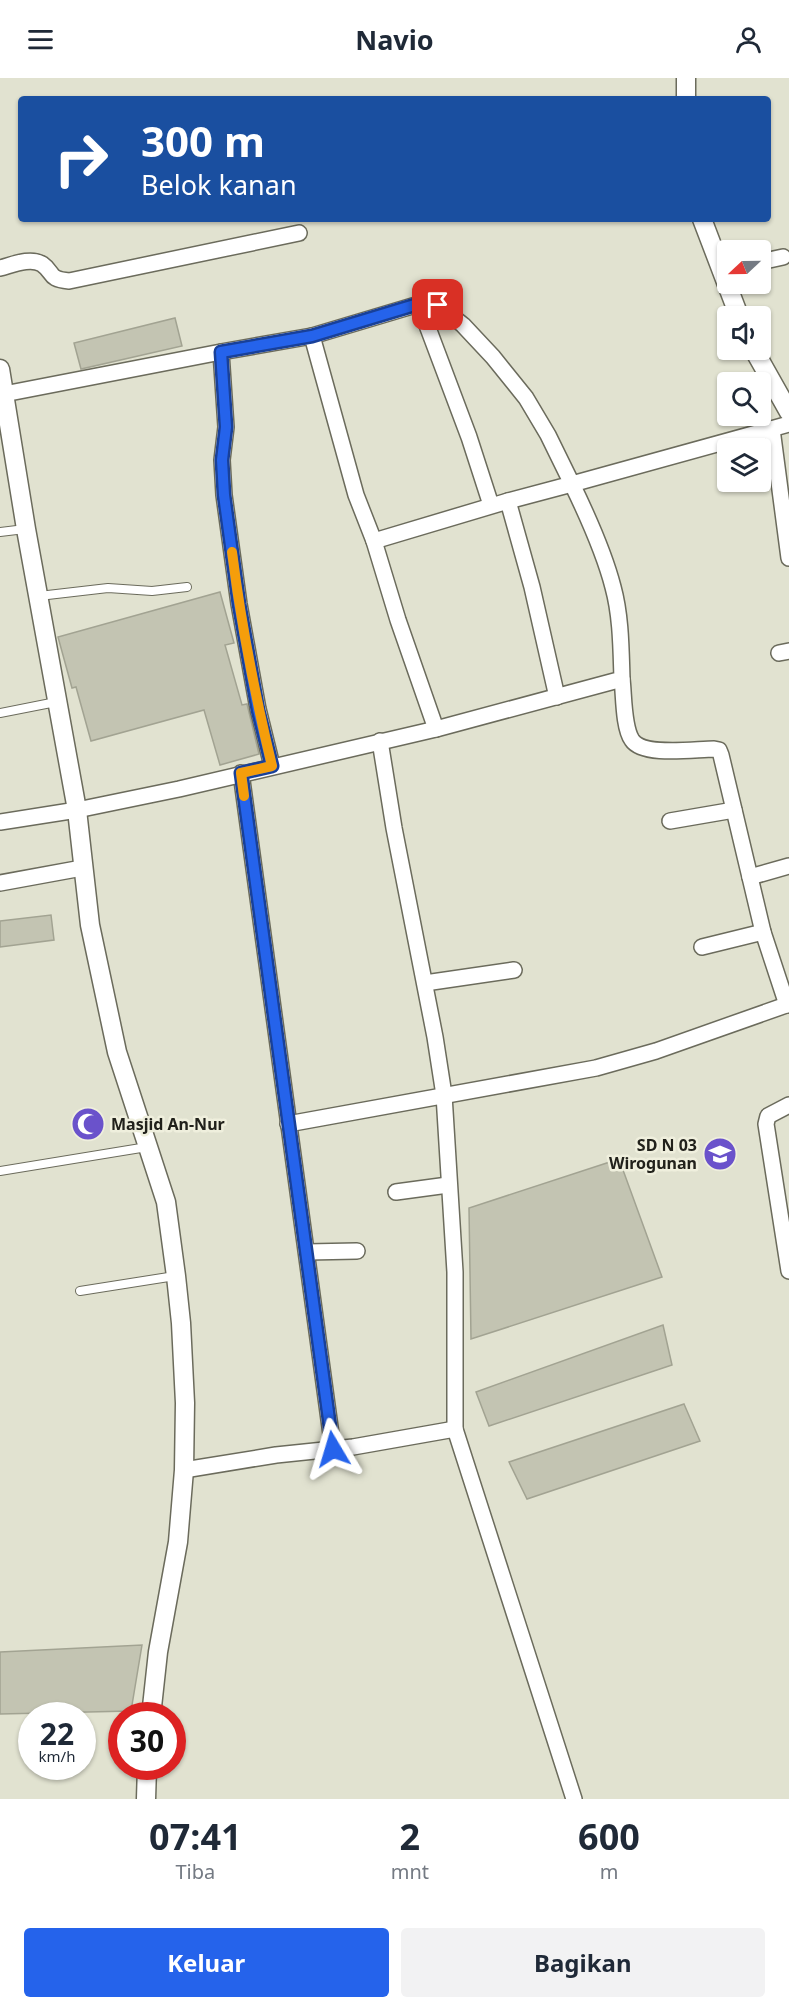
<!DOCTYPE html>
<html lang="id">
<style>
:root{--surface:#fff;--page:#f2f2f3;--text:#1f2937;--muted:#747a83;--accent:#2563eb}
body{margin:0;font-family:"Noto Sans",sans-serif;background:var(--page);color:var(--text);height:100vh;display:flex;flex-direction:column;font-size:22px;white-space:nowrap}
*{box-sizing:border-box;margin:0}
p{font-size:20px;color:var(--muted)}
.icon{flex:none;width:33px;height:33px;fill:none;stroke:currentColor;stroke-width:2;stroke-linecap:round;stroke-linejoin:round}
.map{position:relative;height:1721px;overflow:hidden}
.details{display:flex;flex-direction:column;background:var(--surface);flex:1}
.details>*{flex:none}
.hud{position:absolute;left:18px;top:18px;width:753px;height:126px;border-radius:6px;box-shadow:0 2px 4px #0004;background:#1a4fa0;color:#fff;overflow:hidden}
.needle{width:39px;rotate:248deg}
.controls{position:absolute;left:717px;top:162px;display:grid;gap:12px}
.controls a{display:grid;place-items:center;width:54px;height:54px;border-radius:6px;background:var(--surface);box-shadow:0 2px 4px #0004;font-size:30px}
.speed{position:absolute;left:18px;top:1624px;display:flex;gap:12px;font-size:30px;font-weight:700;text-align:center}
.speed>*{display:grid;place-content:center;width:78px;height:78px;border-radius:50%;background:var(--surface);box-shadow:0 2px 4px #0004;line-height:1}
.speed small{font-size:15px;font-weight:400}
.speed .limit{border:9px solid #d22;background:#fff;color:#111}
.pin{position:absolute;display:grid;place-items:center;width:51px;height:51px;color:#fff;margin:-26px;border-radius:12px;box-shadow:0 3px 9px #0006}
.me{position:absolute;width:66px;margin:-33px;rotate:353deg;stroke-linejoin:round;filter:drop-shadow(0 0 4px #0008)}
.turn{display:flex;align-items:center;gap:21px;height:126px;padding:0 24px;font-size:27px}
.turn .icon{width:78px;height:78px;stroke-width:2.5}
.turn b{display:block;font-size:42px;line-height:51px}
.eta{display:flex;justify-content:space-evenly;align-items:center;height:102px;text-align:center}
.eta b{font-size:36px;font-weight:700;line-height:42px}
.cta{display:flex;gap:12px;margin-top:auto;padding:12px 24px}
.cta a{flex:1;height:69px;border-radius:6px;background:var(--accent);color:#fff;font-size:24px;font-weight:700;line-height:69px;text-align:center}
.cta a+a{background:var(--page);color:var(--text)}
header{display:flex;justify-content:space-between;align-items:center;height:78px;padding:0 24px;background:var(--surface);font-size:27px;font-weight:700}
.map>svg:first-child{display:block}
.building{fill:#c3c4b2;stroke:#a2a392;stroke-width:1.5}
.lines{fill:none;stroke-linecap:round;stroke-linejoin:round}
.service-casing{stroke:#6b6b5c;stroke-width:10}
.minor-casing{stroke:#6b6b5c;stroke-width:18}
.tertiary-casing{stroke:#6b6b5c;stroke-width:21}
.service{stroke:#fff;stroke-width:8}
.minor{stroke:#fff;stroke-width:15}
.tertiary{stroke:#fff;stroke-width:18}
.route-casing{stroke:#184099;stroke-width:15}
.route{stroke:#2563eb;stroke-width:10}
.slow{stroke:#f59e0b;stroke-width:10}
.labels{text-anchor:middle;stroke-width:5;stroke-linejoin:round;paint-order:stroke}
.poi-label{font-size:16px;font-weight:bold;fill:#21211b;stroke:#efefdd;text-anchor:start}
</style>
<header><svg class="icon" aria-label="menu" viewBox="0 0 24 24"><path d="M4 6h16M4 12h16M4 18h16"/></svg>Navio<svg class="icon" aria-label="person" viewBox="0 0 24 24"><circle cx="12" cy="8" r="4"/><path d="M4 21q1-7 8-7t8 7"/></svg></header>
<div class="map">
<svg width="789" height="1721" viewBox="0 0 789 1721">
<rect width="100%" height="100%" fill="#e1e2d0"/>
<g class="building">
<path d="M175 240 182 268 81 291 74 265Z"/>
<path d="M220 514 234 565 225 567 242 627 247 626 259 676 220 687 204 632 91 663 76 609 72 610 58 559Z"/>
<path d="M51 837 54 862 0 869V843Z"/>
<path d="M619 1081 662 1199 471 1261 469 1130Z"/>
<path d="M663 1247 672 1287 489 1348 476 1314Z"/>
<path d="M684 1326 700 1363 527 1421 509 1384Z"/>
<path d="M142 1567 131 1633 0 1636V1574Z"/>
</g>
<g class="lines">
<g class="service-casing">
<g id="service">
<path d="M0 454 25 451"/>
<path d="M39 518 108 510 152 513 187 509"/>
<path d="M0 635 56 624"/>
<path d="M0 1093 147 1069"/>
<path d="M80 1213 175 1198"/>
</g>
</g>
<g class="minor-casing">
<g id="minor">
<path d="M760 184 783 179"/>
<path d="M0 190C12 187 30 179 42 186 55 195 47 201 69 203L299 155"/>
<path d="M419 226 469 359 491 427"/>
<path d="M312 258 356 417 374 463 398 542 436 651"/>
<path d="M4 316 221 274"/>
<path d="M772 351 789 480"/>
<path d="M374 463 508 423 532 509 557 619"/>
<path d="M779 575 789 573"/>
<path d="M622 601C624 616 623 649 632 662 643 679 695 671 714 671L719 672 721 677 763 854 787 927"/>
<path d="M380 663 394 750 435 959 444 1017 455 1194V1351"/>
<path d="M272 688 258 631 239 526 224 417 222 382 226 349 221 274 312 258 419 226 438 227 463 247 493 279 526 320 548 357 572 406 508 423"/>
<path d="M241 695 333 1371"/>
<path d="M670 743 734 732"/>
<path d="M0 744 77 732 179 711 436 651 622 601C621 571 621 538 613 509 604 474 588 439 572 406L789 346"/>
<path d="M750 799 789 788"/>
<path d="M0 805 82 790"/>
<path d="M702 869 763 854"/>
<path d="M425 905 514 892"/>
<path d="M789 1027 768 1038 766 1046 789 1193"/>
<path d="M288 1046 596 990 656 973 789 926"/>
<path d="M396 1114 448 1107"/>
<path d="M307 1174 357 1173"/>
<path d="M184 1392 276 1377 353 1369 455 1351 574 1721"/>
</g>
</g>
<g class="tertiary-casing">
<g id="tertiary">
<path d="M686 21V0"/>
<path d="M702 141 739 238"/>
<path d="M754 272 789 334"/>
<path d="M0 291 26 451 77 732 90 847 117 974 166 1124 176 1198 181 1245 185 1325 184 1392 178 1464 158 1574 151 1638"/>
<path d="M146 1721 147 1689"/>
</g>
</g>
<use href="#service" class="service"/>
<use href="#minor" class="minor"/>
<use href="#tertiary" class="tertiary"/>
</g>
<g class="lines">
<g class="route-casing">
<path id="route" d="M333 1371 241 695 272 688 258 632 239 526 224 417 222 382 226 349 221 274 312 258 418 226 438 227"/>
</g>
<use href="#route" class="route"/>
<path class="slow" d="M232 474C241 546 255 617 272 688L241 695 244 718"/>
</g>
<defs>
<g id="mosque-disc" transform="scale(1.725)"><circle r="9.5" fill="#6a52cb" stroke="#efefdd"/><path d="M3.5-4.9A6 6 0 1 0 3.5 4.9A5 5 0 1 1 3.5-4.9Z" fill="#fff"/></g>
<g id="school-disc" transform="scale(1.725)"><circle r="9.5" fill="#6a52cb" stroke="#efefdd"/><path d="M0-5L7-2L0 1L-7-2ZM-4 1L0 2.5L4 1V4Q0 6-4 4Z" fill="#fff"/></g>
</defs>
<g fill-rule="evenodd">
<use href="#mosque-disc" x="88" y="1046"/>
<use href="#school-disc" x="720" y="1076"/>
</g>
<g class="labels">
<g class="poi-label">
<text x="111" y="1052">Masjid An-Nur</text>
<text x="697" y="1073" text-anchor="end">SD N 03<tspan x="697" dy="18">Wirogunan</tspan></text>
</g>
</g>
</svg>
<div class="controls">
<a><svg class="needle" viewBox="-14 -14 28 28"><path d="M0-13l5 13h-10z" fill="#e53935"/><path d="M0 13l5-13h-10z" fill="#747a83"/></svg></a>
<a><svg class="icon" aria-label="sound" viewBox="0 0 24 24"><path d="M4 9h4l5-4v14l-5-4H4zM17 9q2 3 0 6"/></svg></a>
<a><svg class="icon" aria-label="search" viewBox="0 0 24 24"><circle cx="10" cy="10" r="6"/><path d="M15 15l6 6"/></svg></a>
<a><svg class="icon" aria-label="layers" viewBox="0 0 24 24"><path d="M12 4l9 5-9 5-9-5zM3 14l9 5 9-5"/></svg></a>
</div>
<div class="speed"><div>22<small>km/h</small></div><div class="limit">30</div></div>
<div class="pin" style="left:438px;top:227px;background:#d93025"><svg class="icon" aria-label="arrive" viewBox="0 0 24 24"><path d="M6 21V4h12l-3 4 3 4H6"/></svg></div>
<svg class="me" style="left:333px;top:1371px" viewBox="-20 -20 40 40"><path d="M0-17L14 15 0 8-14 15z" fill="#2563eb" stroke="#fff" stroke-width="4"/></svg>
<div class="hud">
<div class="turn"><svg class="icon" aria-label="right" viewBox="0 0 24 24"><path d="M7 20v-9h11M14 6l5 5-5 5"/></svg><div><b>300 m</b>Belok kanan</div></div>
</div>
</div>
<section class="details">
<div class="eta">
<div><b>07:41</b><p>Tiba</p></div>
<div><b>2</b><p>mnt</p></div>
<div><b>600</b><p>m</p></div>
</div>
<div class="cta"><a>Keluar</a><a>Bagikan</a></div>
</section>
